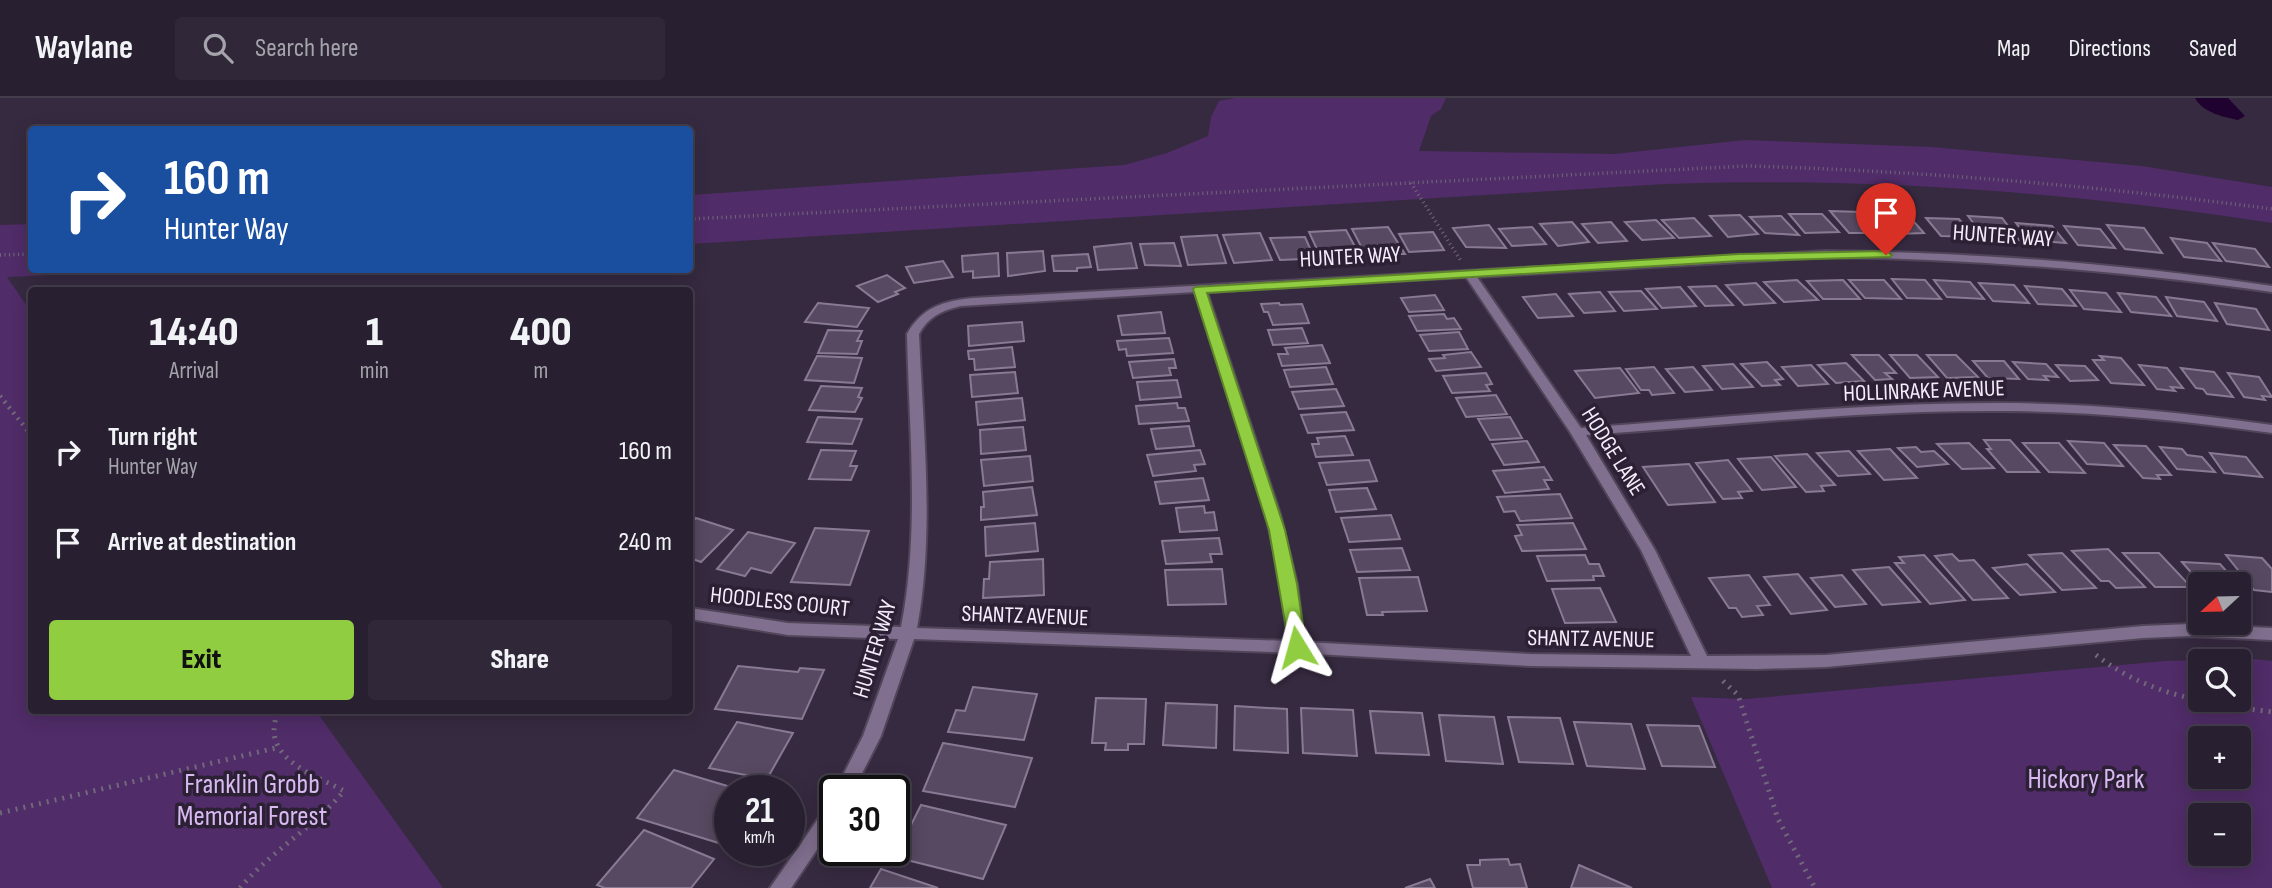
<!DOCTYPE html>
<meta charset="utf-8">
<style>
:root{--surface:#282030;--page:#302838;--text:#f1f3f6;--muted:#a5a3ab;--line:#443e4c;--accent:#90cd40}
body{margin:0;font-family:"Sofia Sans Condensed",sans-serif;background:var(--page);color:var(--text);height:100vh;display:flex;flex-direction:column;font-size:26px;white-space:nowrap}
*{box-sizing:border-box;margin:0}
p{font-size:23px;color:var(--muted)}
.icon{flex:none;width:38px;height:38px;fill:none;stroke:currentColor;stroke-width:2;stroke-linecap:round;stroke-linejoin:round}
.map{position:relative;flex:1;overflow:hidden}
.panel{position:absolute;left:28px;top:189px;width:665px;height:427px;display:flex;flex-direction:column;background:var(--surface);border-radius:7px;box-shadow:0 4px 18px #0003,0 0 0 2px var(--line)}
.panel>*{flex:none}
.top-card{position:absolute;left:28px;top:28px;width:665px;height:147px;border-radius:7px;box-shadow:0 4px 18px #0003,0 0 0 2px var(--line);background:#1a4fa0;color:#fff;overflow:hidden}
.needle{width:46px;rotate:248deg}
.tools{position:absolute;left:2188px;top:474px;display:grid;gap:14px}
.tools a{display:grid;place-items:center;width:63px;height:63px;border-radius:7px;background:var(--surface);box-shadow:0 4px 18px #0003,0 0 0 2px var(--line);font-size:35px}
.speed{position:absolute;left:714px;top:677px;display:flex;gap:14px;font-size:35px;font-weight:700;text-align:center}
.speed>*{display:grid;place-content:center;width:91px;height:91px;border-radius:50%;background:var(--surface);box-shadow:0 4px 18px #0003,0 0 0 2px var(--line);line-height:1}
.speed small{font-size:18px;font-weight:400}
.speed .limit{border:4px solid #111;border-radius:10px;background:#fff;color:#111}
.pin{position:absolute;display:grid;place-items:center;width:60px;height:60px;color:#fff;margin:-72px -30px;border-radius:50% 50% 50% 0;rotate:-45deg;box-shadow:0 0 7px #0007}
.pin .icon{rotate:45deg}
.me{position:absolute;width:77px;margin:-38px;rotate:352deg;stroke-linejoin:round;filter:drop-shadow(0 0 5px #0008)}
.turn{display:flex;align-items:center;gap:24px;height:147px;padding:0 21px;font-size:32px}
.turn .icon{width:91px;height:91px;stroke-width:2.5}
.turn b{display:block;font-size:49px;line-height:60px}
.eta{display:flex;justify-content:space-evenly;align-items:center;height:119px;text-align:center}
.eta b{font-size:42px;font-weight:800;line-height:49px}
.cta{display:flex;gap:14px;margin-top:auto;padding:14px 21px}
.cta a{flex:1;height:80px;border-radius:7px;background:var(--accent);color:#111;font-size:28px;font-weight:800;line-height:80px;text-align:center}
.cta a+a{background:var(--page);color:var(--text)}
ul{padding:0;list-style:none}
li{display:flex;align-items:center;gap:21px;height:91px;padding:0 21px}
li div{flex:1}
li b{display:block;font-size:26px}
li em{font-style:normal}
header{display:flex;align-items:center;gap:42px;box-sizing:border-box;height:98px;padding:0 35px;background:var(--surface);border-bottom:2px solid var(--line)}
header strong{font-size:33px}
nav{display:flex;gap:38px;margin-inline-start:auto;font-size:24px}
.search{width:490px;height:63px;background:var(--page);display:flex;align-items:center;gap:18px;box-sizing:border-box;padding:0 24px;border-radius:7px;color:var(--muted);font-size:26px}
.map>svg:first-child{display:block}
.green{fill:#502c68;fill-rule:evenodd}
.water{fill:#200231}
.building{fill:#574961;stroke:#897a94;stroke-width:2}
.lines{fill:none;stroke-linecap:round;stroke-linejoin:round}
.street-casing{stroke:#51455a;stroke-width:4}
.path-far2{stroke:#72687b;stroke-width:3.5;stroke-dasharray:1 3.5;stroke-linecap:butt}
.path-far1{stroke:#72687b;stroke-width:4.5;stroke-dasharray:2 5;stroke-linecap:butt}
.path{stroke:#72687b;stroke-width:5;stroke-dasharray:2 6;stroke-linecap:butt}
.street{fill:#806f8e;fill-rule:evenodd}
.route{fill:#90cd40;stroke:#5e852a;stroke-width:2}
.labels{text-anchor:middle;stroke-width:7;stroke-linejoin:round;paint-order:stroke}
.street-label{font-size:23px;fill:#f5edfb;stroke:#2c2035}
.near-park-label{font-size:28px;fill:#d9b9f2;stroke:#2c2035}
</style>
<header>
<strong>Waylane</strong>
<div class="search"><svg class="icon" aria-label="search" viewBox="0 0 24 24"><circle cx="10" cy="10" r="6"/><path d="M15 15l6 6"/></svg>Search here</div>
<nav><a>Map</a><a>Directions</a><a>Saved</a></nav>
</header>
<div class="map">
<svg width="2272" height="790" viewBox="0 0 2272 790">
<rect width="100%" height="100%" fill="#362a40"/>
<g class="green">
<path d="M1235 0H1446L1441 11 1431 18 1419 53 1614 56 1745 42 1932 49 2142 68 2272 89V125C2072 94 1868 79 1665 86L690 146V97L1124 67 1167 55 1208 38 1211 19 1219 3Z"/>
<path d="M31 126 32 172H168L7 179 31 214 32 612 316 613 443 790H0V127Z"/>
<path d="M2254 561 2272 563V790H1772L1691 599 1746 601 2165 563ZM2200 564H2238V602H2200ZM2200 640H2238V679H2200ZM2200 718H2238V756H2200Z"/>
</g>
<path class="water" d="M2195 0H2228L2245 18 2238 22C2223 19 2202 14 2195 0Z"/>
<g class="building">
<path d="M1830 113 1861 114 1882 135H1849Z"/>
<path d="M1789 116H1822L1839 134 1805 135Z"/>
<path d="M1740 117 1758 136 1728 139 1710 118Z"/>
<path d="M1880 117 1909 118 1924 135 1895 136Z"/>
<path d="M1781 118 1799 137 1765 135 1750 119Z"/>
<path d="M1968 118 2002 120 2019 142 1984 139Z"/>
<path d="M1694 120 1711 138 1679 140 1662 122Z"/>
<path d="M1926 120 1959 121 1974 139 1941 138Z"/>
<path d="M1656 122 1674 140 1642 142 1625 124Z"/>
<path d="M1572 124 1589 144 1558 148 1540 126Z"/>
<path d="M1611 124 1627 143 1598 145 1582 126Z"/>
<path d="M2016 125 2052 128 2066 145 2029 142Z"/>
<path d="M1489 127 1506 150 1466 149 1453 130Z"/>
<path d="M2107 127 2144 130 2162 155 2125 151Z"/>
<path d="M2064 128 2100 131 2115 150 2078 147Z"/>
<path d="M1388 129 1405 156H1365L1352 131Z"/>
<path d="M1532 129 1546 146 1512 148 1499 131Z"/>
<path d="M1346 132 1360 158 1321 160 1309 134Z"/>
<path d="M1433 134 1444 152 1409 154 1399 136Z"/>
<path d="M1260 135 1272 162 1234 165 1223 137Z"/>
<path d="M1217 137 1226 165 1188 167 1181 139Z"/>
<path d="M1305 139 1312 155 1301 156 1303 161 1280 162 1270 140Z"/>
<path d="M2171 140 2207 145 2221 163 2184 159Z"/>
<path d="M1131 145 1137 170 1098 172 1094 149Z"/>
<path d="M1174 145 1181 168 1145 167 1140 146Z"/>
<path d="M2213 145 2255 151 2269 169 2226 163Z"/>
<path d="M1043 153 1045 173 1008 178 1007 155Z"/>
<path d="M998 155 999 178 973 180V173L963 174 962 158Z"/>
<path d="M1088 156 1091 169 1077 170V173H1054L1052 158Z"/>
<path d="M943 163 953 179 914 185 906 169Z"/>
<path d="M887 177 905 190 895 194 898 196 878 204 857 188Z"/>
<path d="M1892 181 1925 182 1941 201 1907 200Z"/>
<path d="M1797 182 1818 202 1784 204 1764 184Z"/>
<path d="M1843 182 1860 201H1823L1807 183Z"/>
<path d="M1849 182H1884L1901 201 1865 200Z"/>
<path d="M1934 182 1970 184 1984 201 1947 199Z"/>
<path d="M1756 185 1775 205 1744 207 1726 187Z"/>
<path d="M1979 185 2014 187 2029 205 1993 203Z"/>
<path d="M1716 188 1733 207 1705 208 1689 189Z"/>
<path d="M2025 188 2062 191 2076 208 2038 206Z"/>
<path d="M1680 189 1696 208 1662 210 1646 191Z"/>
<path d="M2070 192 2106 195 2121 214 2084 211Z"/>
<path d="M1641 193 1657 211 1624 213 1609 194Z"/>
<path d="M1600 194 1615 213 1584 215 1569 196Z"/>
<path d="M2118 195 2156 199 2171 218 2131 214Z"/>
<path d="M1556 196 1573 218 1538 220 1523 199Z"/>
<path d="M1435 197 1444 212 1409 214 1401 200Z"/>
<path d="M2166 199 2204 204 2217 223 2177 218Z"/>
<path d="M818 205 869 210 857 229 805 224Z"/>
<path d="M1279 205 1280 207 1302 206 1309 225 1273 227 1268 214H1264L1261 206Z"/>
<path d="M2215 205 2256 211 2269 232 2227 226Z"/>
<path d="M1161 214 1165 235 1122 237 1118 218Z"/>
<path d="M1444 216 1447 221 1454 220 1461 231 1417 233 1409 218Z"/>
<path d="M1022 224 1024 243 969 248 968 228Z"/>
<path d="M1302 230 1308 245 1273 247 1268 232Z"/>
<path d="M828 232 862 233 857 243H862L857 256 818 255Z"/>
<path d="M1459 234 1468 251 1429 253 1420 237Z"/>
<path d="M1169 240 1173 255 1127 258 1126 251 1119 252 1117 243Z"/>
<path d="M1322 247 1330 265 1282 268 1278 256H1288L1285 250Z"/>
<path d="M1012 249 1015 269 975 272 974 261H969L968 253Z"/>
<path d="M1471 254 1481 269 1436 273 1429 261 1445 260 1443 257Z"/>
<path d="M1852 257H1879L1896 275H1885L1892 281 1875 282Z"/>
<path d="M1890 257H1917L1938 279 1910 280Z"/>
<path d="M1927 257H1956L1978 279 1947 280Z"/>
<path d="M817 258 862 260 854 285 805 282Z"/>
<path d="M2100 258 2121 260 2144 287 2111 285 2093 262H2104Z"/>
<path d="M1174 261 1176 270H1169L1171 277 1133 280 1129 264Z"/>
<path d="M1973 263H2004L2019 281 1988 280Z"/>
<path d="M1767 264 1783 281 1775 282 1780 287 1762 288 1741 266Z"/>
<path d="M2013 264 2046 266 2058 279 2044 278 2048 282 2028 281Z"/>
<path d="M1846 265 1864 283 1836 285 1818 267Z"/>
<path d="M1733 266 1753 289 1722 291 1703 268Z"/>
<path d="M1811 267 1828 286 1798 288 1782 269Z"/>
<path d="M2056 267 2085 268 2098 282 2070 283Z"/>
<path d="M2139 267 2167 270 2183 290 2171 289 2175 293 2157 291Z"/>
<path d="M1326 269 1333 286 1290 289 1284 272Z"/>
<path d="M1654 269 1674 295 1652 297 1649 292H1641L1626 271Z"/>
<path d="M1693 269 1712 292 1685 294 1666 271Z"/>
<path d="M1620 270 1639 295 1595 300 1575 273Z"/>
<path d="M2181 270 2214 274 2233 299 2207 296 2203 291 2196 290Z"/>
<path d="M1015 274 1018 295 972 299 970 277Z"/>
<path d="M1486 275 1492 286 1486 287 1490 293 1452 295 1443 278Z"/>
<path d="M2228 275 2259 279 2272 299 2262 298 2265 302 2244 299Z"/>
<path d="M1177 282 1181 299 1140 302 1137 284Z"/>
<path d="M821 288 862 290 858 299 862 300 855 314 809 312Z"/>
<path d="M1336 291 1344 308 1299 311 1292 294Z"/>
<path d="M1496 297 1507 316 1466 319 1456 300Z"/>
<path d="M1022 300 1025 322 978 327 976 304Z"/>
<path d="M1177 305 1178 310H1185L1189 323 1139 326 1136 308Z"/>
<path d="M1346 314 1354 332 1308 335 1301 317Z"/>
<path d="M818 319 862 321 852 346 807 344Z"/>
<path d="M1510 319 1522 340 1490 342 1478 321Z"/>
<path d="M1189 328 1194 348 1156 351 1151 331Z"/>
<path d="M1023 329 1026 352 981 356 980 332Z"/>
<path d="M1345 338 1353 357 1316 359 1312 346H1319L1317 340Z"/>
<path d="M1984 342H2010L2039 374H2007L1987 351H1991Z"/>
<path d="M1527 343 1539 364 1504 367 1492 346Z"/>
<path d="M2068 343 2104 345 2123 368 2087 366Z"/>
<path d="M1969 345 1994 370 1962 371 1937 346Z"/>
<path d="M2023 345H2059L2085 375 2049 374Z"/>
<path d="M2114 347 2146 348 2171 377H2157L2160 381 2143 380Z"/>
<path d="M1916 349 1921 354 1934 353 1948 366 1917 369 1898 350Z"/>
<path d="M2160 349 2182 351 2187 357 2202 359 2215 374 2177 371Z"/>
<path d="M1890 351 1917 380 1884 382 1858 353Z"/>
<path d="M821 352 856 353 850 368H857L851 382 809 381Z"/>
<path d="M1200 352 1205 366 1194 367 1196 373 1153 378 1147 357Z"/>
<path d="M1849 353 1870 376 1838 378 1817 355Z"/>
<path d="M2210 355 2246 359 2262 379 2224 375Z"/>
<path d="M1807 356 1835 387 1821 388 1824 393 1806 394 1775 358Z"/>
<path d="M1030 358 1033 383 984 388 981 362Z"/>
<path d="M1771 359 1796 389 1762 392 1738 361Z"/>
<path d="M1369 362 1377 383 1327 387 1319 365Z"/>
<path d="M1728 362 1752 393 1738 394 1742 400 1723 401 1696 365Z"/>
<path d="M1689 366 1715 404 1668 407 1643 369Z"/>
<path d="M1544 369 1552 382H1544L1549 391 1505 395 1493 373Z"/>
<path d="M1203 380 1209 402 1160 406 1155 384Z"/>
<path d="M1032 389 1037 417 981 422V409H984L983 394Z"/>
<path d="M1367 390 1376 411 1336 414 1329 392Z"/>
<path d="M1560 396 1572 420 1520 423 1515 413 1504 414 1497 399Z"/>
<path d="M1204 408 1205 415 1214 414 1217 432 1180 434 1176 410Z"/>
<path d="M1391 417 1400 441 1349 444 1341 420Z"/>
<path d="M696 420 733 432 701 464 690 460V426Z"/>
<path d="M1035 425 1038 453 986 458 985 429Z"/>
<path d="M1573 425 1586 451 1522 453 1515 438 1522 437 1517 427Z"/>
<path d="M815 430 869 433 850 487 791 484Z"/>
<path d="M748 434 795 445 771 475 751 470 745 478 717 471Z"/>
<path d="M1219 440 1222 456H1210L1212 464 1166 466 1162 443Z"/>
<path d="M1402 450 1410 472 1357 474 1350 452Z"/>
<path d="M2108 451 2145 489 2116 490 2109 483H2101L2072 453Z"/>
<path d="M2062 455 2096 490 2062 492 2029 457Z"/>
<path d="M2123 455H2159L2191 489H2155Z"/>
<path d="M1952 456 1959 463 1974 462 2008 500 1973 502 1935 458Z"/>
<path d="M1585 457 1589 466H1599L1604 478H1593L1594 482 1547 483 1537 458Z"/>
<path d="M1924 457 1965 502 1930 506 1895 465H1904L1899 459Z"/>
<path d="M2226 457 2262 460 2272 471V494L2254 492Z"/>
<path d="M1043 461 1044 497 983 500 984 481H989L990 464Z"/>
<path d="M2182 464 2220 466 2238 486H2201Z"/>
<path d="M2027 466 2055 494 2020 497 1993 470Z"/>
<path d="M1889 469 1920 504 1882 507 1853 472Z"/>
<path d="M1222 471 1226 506 1168 507 1165 472Z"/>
<path d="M1798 476 1827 512 1791 516 1764 479Z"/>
<path d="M1749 477 1770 507 1757 508 1763 517 1742 519 1736 510H1729L1709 480Z"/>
<path d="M1842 477 1866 506 1835 509 1811 480Z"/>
<path d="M1418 479 1427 513 1382 514 1383 517H1367L1359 480Z"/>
<path d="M1600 490 1616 524 1565 525 1552 491Z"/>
<path d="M738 568 798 574 800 570 824 572 802 621 715 611Z"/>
<path d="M973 589 1037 596 1024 642 948 634 956 612 965 613Z"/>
<path d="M1096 600 1146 601 1144 646H1128V652H1105L1106 645H1092Z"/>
<path d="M1166 605 1217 607 1216 650 1163 647Z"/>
<path d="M1235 608 1287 611 1288 655 1234 652Z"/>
<path d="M1301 610 1353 612 1357 658 1303 655Z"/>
<path d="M1370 613 1422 615 1429 657 1376 655Z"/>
<path d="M1439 617 1494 619 1503 666 1446 663Z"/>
<path d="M1508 619 1560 620 1573 666 1519 664Z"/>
<path d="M737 624 793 635 767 681 709 670Z"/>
<path d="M1574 624 1631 626 1645 671 1587 668Z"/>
<path d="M1647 627 1699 628 1715 669 1662 668Z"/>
<path d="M943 645 1032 660 1015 709 923 693Z"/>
<path d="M674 672 744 693H730V735L722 746 637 720Z"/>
<path d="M921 707 1006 727 983 781 895 759Z"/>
<path d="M644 732 714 761 691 790H605L597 787Z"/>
<path d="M1508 761 1510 767 1520 766 1527 790H1473L1467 767H1480V762Z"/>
<path d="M1579 767 1632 790H1571Z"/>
<path d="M881 771 938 790H870Z"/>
<path d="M1430 781 1435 790H1405Z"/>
</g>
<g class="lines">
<g class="street-casing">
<g id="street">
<path d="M1826 153C1976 154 2124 166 2272 188V194C2124 173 1976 161 1826 159L1477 179 1581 330C1720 320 1859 305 1998 305 2090 305 2181 314 2272 327V335C2181 322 2090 313 1998 313 1860 312 1723 328 1586 337L1655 452 1707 558 1826 557 2143 528 2190 526 2272 530V542L2190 538 2143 540 1826 569 1758 571 1530 568 1297 555 914 541 881 638 853 693H835L863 638 898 541 788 537 690 521V510L788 525 901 529C920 434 909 332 907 236 922 209 944 203 973 200ZM1466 179 1570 334 1641 452 1691 558 1530 556 1304 544 1297 486 1280 416 1207 194ZM1195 194 1266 416 1281 486 1288 543 917 530C935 434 923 333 919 236 928 219 942 212 961 208Z"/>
<path d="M835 703V725L791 790H770L829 705Z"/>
</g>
</g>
<g class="path-far2">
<path d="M1411 85 1461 163"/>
<path d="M690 121 1748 68C1924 73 2098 88 2272 111"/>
<path d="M0 157 32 156"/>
</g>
<path class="path-far1" d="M0 298 32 338"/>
<g class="path">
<path d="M2096 557C2147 597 2209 606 2272 614"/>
<path d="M1723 583 1738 597 1778 721 1815 790"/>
<path d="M0 715 280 649"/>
<path d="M240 790C271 753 313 730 344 693 321 680 276 666 274 634 274 627 276 619 277 612"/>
</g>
<use href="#street" class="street"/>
</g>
<path class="route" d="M1886 153 1892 157 1890 159 1739 163 1207 195 1285 432 1297 486 1306 549 1303 553H1290L1269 432 1193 191 1195 189 1739 156Z"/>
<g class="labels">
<g class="street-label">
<text transform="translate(2003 137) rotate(4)" y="8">HUNTER WAY</text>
<text transform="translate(1350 158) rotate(-3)" y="8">HUNTER WAY</text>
<text transform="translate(1924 292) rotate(-2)" y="8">HOLLINRAKE AVENUE</text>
<text transform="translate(1614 353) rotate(58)" y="8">HODGE LANE</text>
<text transform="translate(780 503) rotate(6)" y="8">HOODLESS COURT</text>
<text transform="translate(1025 517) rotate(2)" y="8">SHANTZ AVENUE</text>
<text transform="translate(1591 540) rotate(1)" y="8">SHANTZ AVENUE</text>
<text transform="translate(874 551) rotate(-73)" y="8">HUNTER WAY</text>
</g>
<g class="near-park-label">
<text x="2086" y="690">Hickory Park</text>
<text x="252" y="695">Franklin Grobb<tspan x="252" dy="32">Memorial Forest</tspan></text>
</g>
</g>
</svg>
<div class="tools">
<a><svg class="needle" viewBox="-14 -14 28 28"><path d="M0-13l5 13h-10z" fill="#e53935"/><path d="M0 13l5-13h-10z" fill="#a5a3ab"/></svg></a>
<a><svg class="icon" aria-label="search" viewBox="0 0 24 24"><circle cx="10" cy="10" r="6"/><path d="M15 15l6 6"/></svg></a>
<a>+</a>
<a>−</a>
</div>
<div class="speed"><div>21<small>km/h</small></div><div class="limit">30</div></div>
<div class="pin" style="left:1886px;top:157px;background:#d93025"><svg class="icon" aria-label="arrive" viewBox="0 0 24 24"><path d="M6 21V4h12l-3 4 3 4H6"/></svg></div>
<svg class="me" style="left:1297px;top:549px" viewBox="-20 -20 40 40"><path d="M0-17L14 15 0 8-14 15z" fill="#90cd40" stroke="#fff" stroke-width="4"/></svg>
<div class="top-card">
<div class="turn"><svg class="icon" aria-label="right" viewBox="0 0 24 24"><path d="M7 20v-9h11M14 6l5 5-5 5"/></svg><div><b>160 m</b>Hunter Way</div></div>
</div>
<section class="panel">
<div class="eta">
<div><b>14:40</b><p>Arrival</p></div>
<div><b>1</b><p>min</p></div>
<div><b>400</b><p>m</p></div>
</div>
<ul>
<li><svg class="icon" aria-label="right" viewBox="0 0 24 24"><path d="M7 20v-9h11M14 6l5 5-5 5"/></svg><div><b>Turn right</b><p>Hunter Way</p></div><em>160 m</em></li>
<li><svg class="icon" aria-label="arrive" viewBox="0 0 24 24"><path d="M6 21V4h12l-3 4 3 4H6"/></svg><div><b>Arrive at destination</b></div><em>240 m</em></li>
</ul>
<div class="cta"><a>Exit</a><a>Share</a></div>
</section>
</div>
